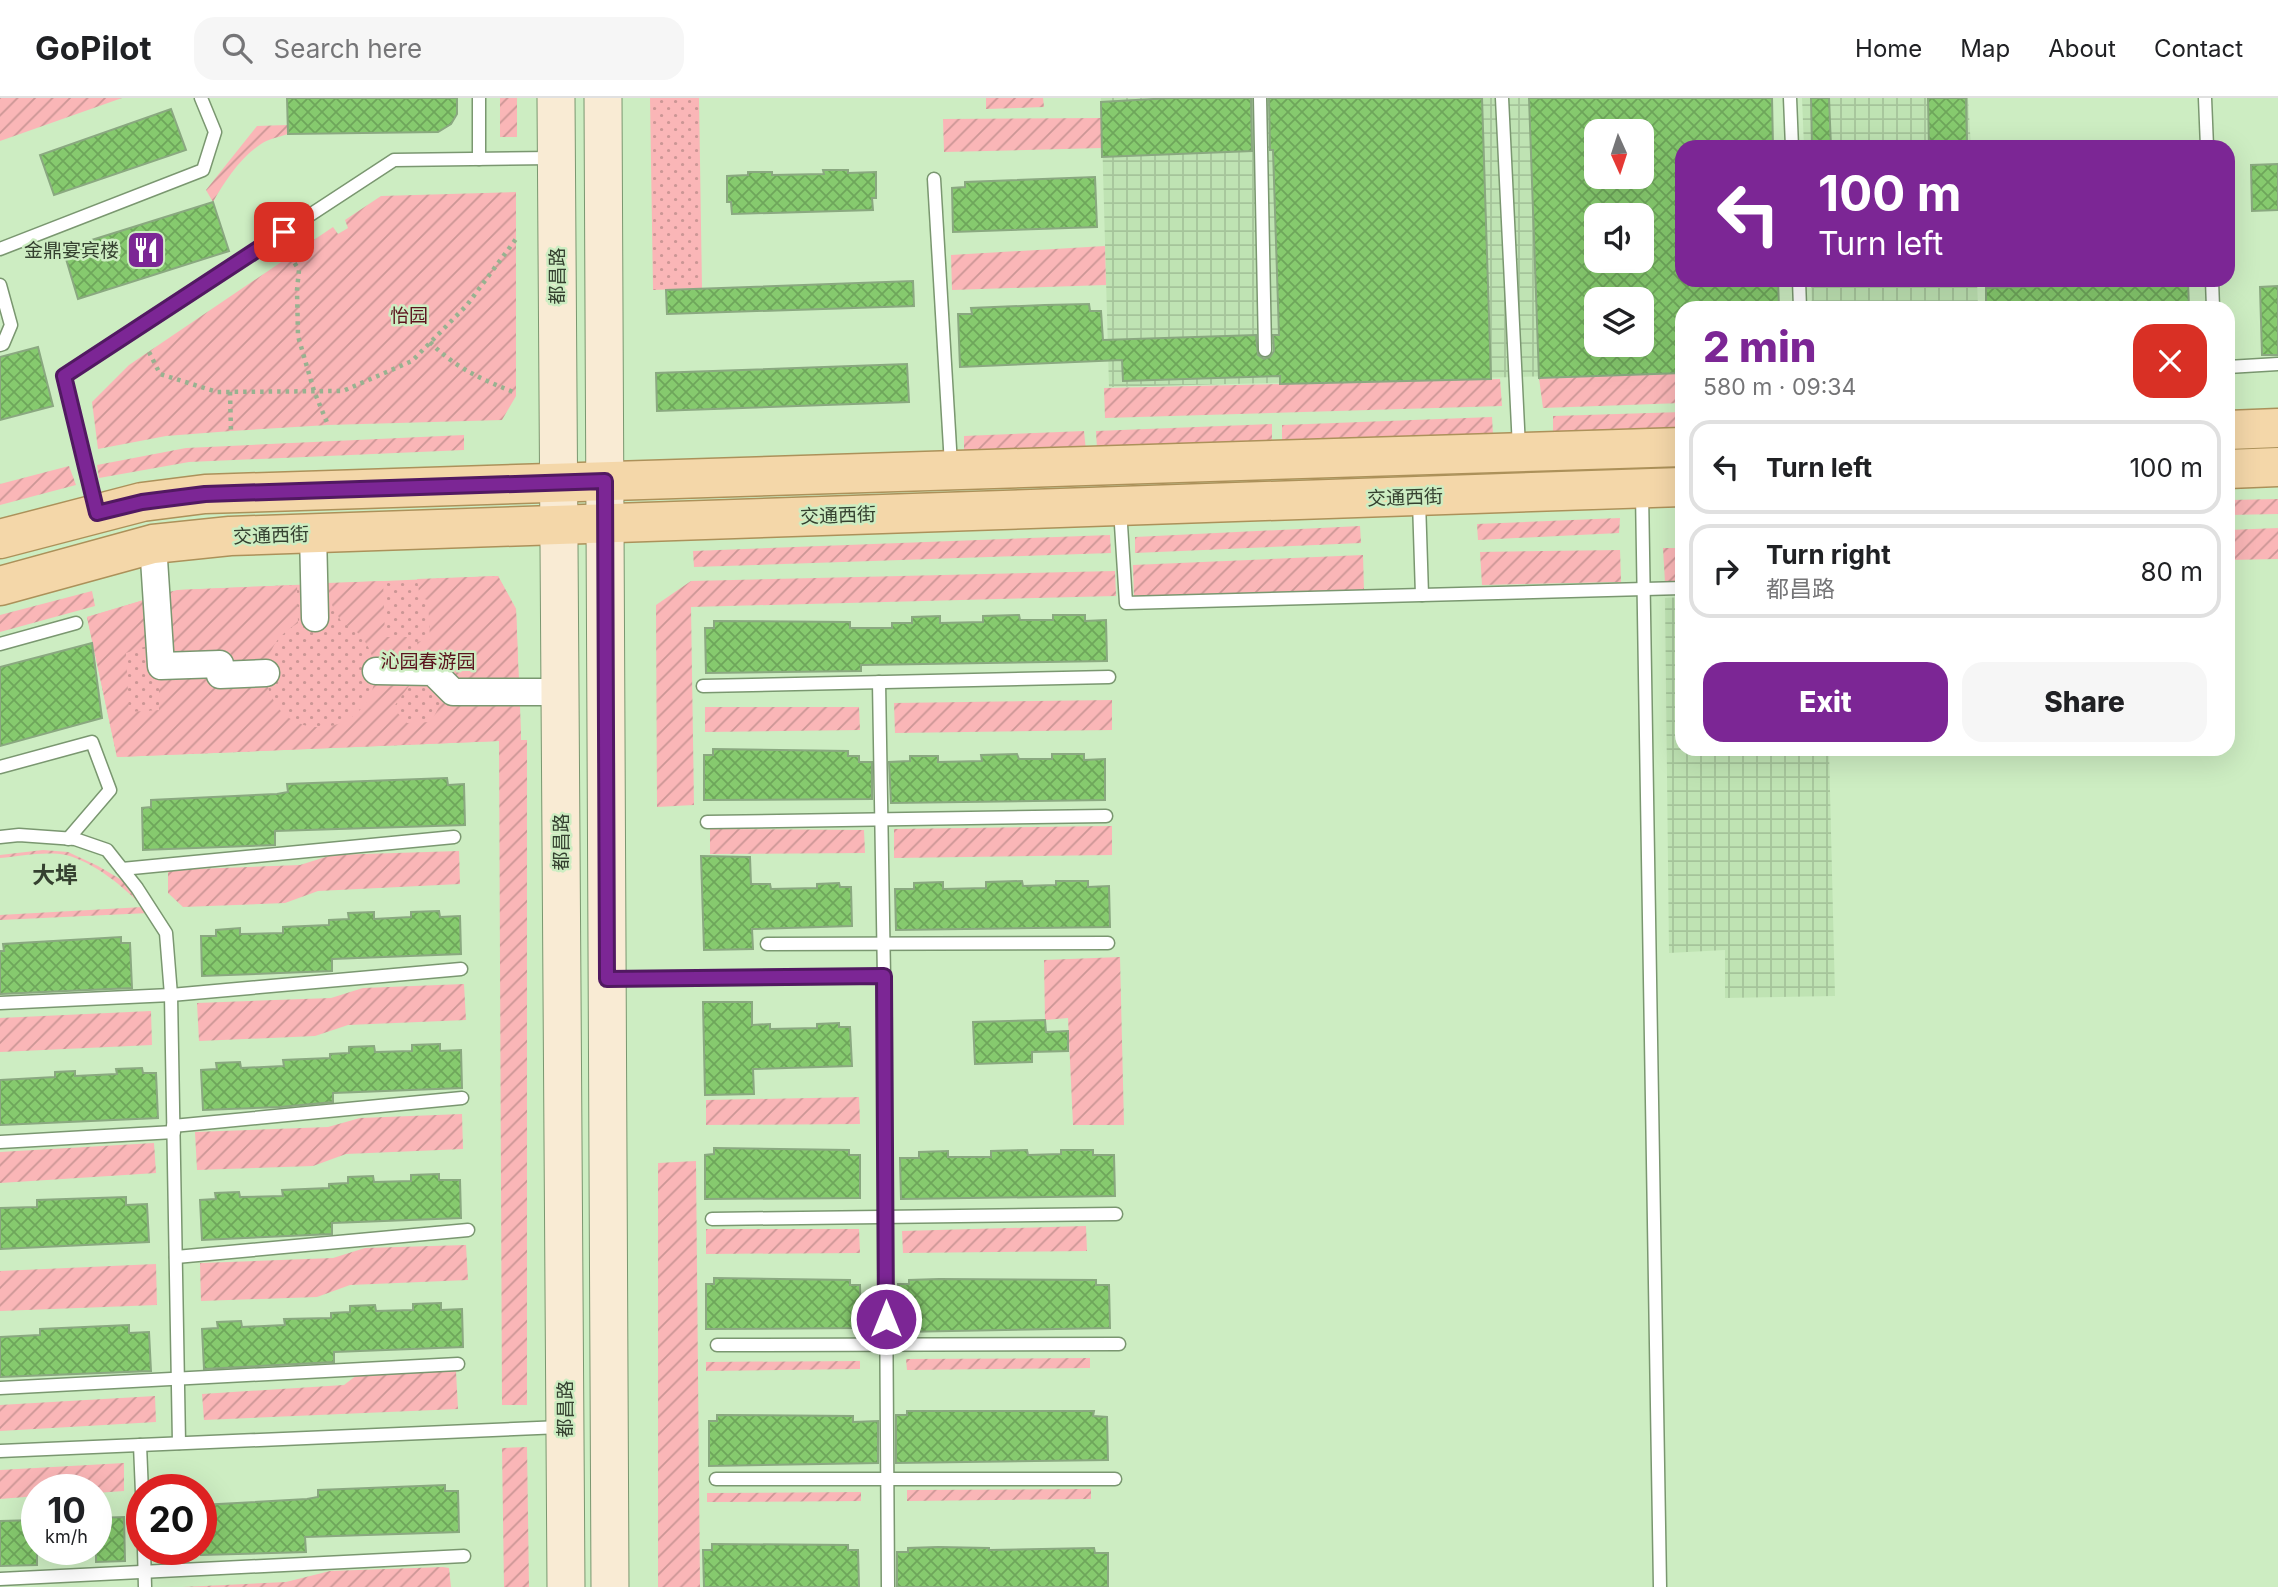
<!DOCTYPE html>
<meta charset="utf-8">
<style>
:root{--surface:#fff;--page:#f6f6f6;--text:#202124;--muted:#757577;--line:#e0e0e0;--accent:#7c2695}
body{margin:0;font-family:Inter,"Noto Sans SC",sans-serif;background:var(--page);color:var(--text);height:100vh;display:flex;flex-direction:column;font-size:26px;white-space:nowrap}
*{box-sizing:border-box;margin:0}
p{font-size:23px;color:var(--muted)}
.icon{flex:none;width:38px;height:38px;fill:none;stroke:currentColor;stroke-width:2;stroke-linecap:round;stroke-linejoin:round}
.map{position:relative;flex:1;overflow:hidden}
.drawer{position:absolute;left:1675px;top:203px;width:560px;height:455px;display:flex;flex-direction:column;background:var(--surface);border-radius:21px;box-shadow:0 7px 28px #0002}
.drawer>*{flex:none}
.hud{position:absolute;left:1675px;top:42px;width:560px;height:147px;border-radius:21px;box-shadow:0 7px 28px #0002;background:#7c2695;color:#fff;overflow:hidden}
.needle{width:46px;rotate:177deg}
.fabs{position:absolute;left:1584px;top:21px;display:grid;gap:14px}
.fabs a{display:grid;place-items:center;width:70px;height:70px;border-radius:14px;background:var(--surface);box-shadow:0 7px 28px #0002;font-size:35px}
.speed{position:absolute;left:21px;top:1376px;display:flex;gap:14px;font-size:35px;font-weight:700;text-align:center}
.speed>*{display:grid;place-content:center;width:91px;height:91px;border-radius:50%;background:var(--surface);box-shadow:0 7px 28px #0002;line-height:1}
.speed small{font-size:18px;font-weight:400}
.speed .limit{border:10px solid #d22;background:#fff;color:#111}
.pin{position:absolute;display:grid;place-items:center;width:60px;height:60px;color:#fff;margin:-30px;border-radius:14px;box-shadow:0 4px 10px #0006}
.me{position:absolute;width:77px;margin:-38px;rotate:0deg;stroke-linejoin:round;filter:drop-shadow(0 0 5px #0008)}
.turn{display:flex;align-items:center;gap:24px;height:147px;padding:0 28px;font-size:32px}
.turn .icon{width:91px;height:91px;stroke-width:2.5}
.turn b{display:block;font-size:49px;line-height:60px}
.round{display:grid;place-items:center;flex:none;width:74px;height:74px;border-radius:21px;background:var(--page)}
.head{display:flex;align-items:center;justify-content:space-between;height:119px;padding:0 28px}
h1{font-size:42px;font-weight:800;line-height:52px;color:var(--accent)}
.primary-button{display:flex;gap:14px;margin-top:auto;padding:14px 28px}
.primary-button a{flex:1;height:80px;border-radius:21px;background:var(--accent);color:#fff;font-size:28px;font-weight:800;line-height:80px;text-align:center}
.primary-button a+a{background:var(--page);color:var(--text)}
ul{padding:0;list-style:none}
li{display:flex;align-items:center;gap:21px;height:94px;margin:0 14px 10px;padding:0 14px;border:4px solid var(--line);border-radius:21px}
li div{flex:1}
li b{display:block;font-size:26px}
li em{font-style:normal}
header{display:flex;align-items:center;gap:42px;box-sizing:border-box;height:98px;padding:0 35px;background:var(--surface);border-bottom:2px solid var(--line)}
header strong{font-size:33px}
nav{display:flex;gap:38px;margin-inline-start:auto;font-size:24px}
.search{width:490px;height:63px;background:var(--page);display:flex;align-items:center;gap:18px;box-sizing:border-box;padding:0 24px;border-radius:21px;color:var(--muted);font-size:26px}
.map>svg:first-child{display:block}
.industrial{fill:url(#industrial-grid);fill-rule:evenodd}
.park{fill:url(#park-dots)}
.garden{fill:url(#garden-furrows)}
.building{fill:url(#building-cross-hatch);stroke:#8aa880;stroke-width:2;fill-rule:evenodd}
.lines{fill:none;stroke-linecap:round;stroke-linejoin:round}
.lane-casing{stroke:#7a9770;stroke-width:15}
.street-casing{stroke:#7a9770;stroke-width:29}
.secondary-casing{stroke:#7a9770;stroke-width:39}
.primary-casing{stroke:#ac915a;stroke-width:41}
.path{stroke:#98b290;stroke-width:4.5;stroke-dasharray:3.5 5;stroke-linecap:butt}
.lane{stroke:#fff;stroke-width:12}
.street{stroke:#fff;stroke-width:26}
.secondary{stroke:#f9ebd4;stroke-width:37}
.primary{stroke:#f4d7a9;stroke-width:38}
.route-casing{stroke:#511961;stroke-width:18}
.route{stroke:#7c2695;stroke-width:12}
.labels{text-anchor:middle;stroke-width:5;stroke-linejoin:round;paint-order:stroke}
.poi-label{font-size:19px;fill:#354130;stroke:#cdedc2;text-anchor:end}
.street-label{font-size:19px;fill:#354130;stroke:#cdedc2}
.park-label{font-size:19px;fill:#5b131d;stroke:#cdedc2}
.quarter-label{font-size:23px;font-weight:bold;fill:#354130;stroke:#cdedc2}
</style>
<header>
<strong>GoPilot</strong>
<div class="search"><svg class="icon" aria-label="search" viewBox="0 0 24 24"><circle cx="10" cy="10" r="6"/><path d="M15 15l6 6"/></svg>Search here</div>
<nav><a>Home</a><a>Map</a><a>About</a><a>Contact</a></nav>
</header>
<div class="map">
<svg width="2278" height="1489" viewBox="0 0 2278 1489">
<defs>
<pattern id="industrial-grid" width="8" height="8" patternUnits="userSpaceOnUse" patternTransform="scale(1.75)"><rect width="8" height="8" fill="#bfe3b3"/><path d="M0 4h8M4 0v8" fill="none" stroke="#a5c49a"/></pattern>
<pattern id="park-dots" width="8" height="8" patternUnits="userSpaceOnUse" patternTransform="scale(1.75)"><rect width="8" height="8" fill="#fab6b7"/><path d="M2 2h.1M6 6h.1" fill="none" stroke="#cb9695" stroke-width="1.8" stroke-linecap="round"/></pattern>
<pattern id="garden-furrows" width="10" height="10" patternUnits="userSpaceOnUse" patternTransform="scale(1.75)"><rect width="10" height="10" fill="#fab6b7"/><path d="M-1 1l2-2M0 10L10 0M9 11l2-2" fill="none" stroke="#cb9695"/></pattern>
<pattern id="building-cross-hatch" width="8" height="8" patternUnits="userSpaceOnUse" patternTransform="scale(1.75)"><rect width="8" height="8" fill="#86ca6e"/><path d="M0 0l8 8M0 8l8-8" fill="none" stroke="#6ea65b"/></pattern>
</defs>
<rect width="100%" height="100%" fill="#cdedc2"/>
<g class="industrial">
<path d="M1101 0H1772L1773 49H1682V275L1109 289ZM1596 33H1642V79H1596ZM1596 117H1642V163H1596ZM1596 201H1642V247H1596Z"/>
<path d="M1802 0H1968L1971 49H1804Z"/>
<path d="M1811 182H1977L1978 210H1812Z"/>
<path d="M1682 499V651H1829L1835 898 1725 900V852L1669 855 1665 500Z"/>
</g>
<g class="park">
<path d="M650 0H699L702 190 653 192Z"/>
<path d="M498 478 516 511 521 642 117 659 87 519 178 492Z"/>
</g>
<g class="garden">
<path d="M0 0H122L0 43Z"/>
<rect x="500" y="0" width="17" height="39"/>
<path d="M986 0H1043L1044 9 986 11Z"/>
<path d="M1101 20 1102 50 944 54 943 21Z"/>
<path d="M287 27 288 36C279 39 268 41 261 46 240 60 225 83 213 104L206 92 257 28Z"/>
<path d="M516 94V298L502 322 328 327 231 333 166 338 98 351 92 304 129 267 333 129 338 136 348 130 345 122 381 98Z"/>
<path d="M1105 148 1106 187 952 192 951 157Z"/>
<path d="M1682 275V305L1543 310 1539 280Z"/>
<path d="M1500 281 1502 308 1105 320 1104 290Z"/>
<path d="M1682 314V332L1553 337V318Z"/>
<path d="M1492 319 1493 337 1282 346V327Z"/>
<path d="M1272 326V346L1097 351 1096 333Z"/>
<path d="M1084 333 1086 353 964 358V338Z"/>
<path d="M464 337V352L189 364 99 380 97 367 186 350Z"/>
<path d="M69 368 76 387 0 407V386Z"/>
<path d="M2278 401V416L2228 417V402Z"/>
<path d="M1620 420 1619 435 1478 442 1477 426Z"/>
<path d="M1360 428 1361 445 1135 455V439Z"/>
<path d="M2278 430V461L2228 462V432Z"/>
<path d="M1110 437 1111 455 694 469 693 453Z"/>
<path d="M1663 450H1682V484H1665Z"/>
<path d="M1620 452 1621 484 1482 487 1480 454Z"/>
<path d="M1363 457 1364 493 1134 500 1133 467Z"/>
<path d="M1115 473 1116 498 691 509 694 707 657 709 656 507 691 483Z"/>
<path d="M498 478 516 511 519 588 456 584 441 564H421L417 544 430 541 428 502 420 500 417 481Z"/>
<path d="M383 483 385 539H407L408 562 374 565C370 547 359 531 342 525L332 507 327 485Z"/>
<path d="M297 487 298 525C279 537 273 545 266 567L240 569 232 561 182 562 168 550 165 495 178 492Z"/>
<path d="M92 493 95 508 0 534V517Z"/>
<path d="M147 501V548L126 555 129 614 159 612V586L174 572 266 585C271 597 275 609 285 617 320 645 370 622 375 580L406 583 409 588 393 610 407 625 431 624 442 603 520 607 521 642H527V1307H502L499 643 117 659 87 519Z"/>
<path d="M1112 602V632L895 635 894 605Z"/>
<path d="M705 609H859L860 632 705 634Z"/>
<path d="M1112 728V757L894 760V731Z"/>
<path d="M710 731 864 732 865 755 710 756Z"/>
<path d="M43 752 68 754 98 768 125 784 149 815 0 822V817L143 809C124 789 94 764 66 757 45 753 21 758 0 760V757Z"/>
<path d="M459 753 460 786 318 793 285 805 183 809 168 795V772L300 767 332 757Z"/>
<path d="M1120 859 1124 1027H1073L1068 920 1045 922 1044 862Z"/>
<path d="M464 886 466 922 348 927 315 938 199 943 197 905 331 900 363 890Z"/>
<path d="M151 913 152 947 0 954V920Z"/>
<path d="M859 999 860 1026 706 1027V1002Z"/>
<path d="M462 1016 463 1051 346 1056 313 1068 197 1072 195 1034 328 1029 360 1020Z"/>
<path d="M154 1045 156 1075 0 1085V1054Z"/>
<path d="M696 1063 700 1489H658V1065Z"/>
<path d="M1086 1128 1087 1153 903 1155 902 1133Z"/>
<path d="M706 1131H859L860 1155 706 1156Z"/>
<path d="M466 1147 468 1182 350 1187 317 1199 201 1203 200 1165 333 1160 365 1150Z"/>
<path d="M156 1166 157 1207 0 1213V1173Z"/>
<path d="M1090 1260V1270L907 1272 906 1261Z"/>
<path d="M860 1263V1271L706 1273V1264Z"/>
<path d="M456 1273 458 1311 204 1322 202 1296 344 1287 357 1277Z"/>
<path d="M155 1298 156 1324 0 1333V1307Z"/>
<path d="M527 1349 529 1489H504L502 1350Z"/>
<path d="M124 1365V1393L96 1395V1391H37V1398L0 1401V1372Z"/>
<path d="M1091 1391V1401L907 1403V1392Z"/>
<path d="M861 1394V1403L707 1404V1395Z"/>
<path d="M443 1469 449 1470 451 1489H182L286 1484 330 1473Z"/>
</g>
<g class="building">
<path d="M287 0H457V16L451 26 438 34 288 36Z"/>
<path d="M1171 0H1251L1252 53 1102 59 1101 4Z"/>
<path d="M1269 0H1482L1491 281 1280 286V278L1123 283 1122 262 960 269 958 216H972L971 210 1045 207 1089 206 1090 213H1101L1103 242 1256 237 1258 257 1264 261 1270 259 1274 253 1273 237H1279L1273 52H1270Z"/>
<path d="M1529 0H1772L1773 49H1682V182H1778L1779 210H1682V275L1539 280ZM1596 33H1642V79H1596ZM1596 117H1642V163H1596ZM1596 201H1642V247H1596Z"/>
<path d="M1811 0H1829L1831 49H1812Z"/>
<path d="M1928 0H1966L1967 49H1929Z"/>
<path d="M171 11 186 52 54 97 40 57Z"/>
<path d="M2278 66V112L2252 113 2251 67Z"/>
<path d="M823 72H848V75L876 74V100H872L873 112 732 116 731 104H727V78L748 77V74H772V77L824 76Z"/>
<path d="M1095 79 1097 129 953 134 952 90 965 89V84Z"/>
<path d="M213 104 229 153 78 201 63 151Z"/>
<path d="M913 183 914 208 667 216 666 192Z"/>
<path d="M2188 184 2189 210H1986V190Z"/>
<path d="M2278 188V257H2262L2260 189Z"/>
<path d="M38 249 53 308 0 322V259Z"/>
<path d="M907 266 909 304 657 313 656 275Z"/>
<path d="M1019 517 1020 522H1053V517H1085V523L1106 522 1107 563 861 567V573L706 575 705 530H714V523L850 524V530H892V525H912V519L940 518V525L983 524V518Z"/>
<path d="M92 545 102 620 0 648V569Z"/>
<path d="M713 651 848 653V658H859V664H872V701L704 702V657H713Z"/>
<path d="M1017 656 1019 661H1052V656H1084V662L1105 661V702L891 705 889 664 910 663V658H938V664L982 663 981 657Z"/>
<path d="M447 680 448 687 464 686 465 727 275 733V747L143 752 142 710 151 709V702L277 696 288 694 287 686Z"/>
<path d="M701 758 750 759 751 786H770L771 791 817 790V786L839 785 840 789H851L852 828 752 831 753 851 704 852Z"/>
<path d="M1022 783 1023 788 1056 787V783H1088V789L1109 788 1110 829 896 832 895 791H914V785L943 784V791L986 790V784Z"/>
<path d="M439 813 440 819 460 818 461 856 332 861V873L202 878 201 838H216V832L240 830V836L283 835V829L329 827V822L349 821 348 815 374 814V821L411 819V814Z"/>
<path d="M121 839V845H130L132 890 0 896V853H4L3 846Z"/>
<path d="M703 904H752V927L770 926V931L817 930V926L839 925V929H850L852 968 753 971 754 996 705 997Z"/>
<path d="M1045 922 1046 934 1068 933V953L1032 954V964L975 966 973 924Z"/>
<path d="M440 946V953L461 952 462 990 333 995V1004L280 1009 203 1012 201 972 217 971 216 965 240 964 241 970 284 968 283 962 330 960V956L349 955V949L374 948 375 954 412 953V947Z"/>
<path d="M142 970 143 975H156L158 1020 0 1027V982L55 979V974L75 973V978L117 976 116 971Z"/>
<path d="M714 1050 849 1052V1057H860V1100L705 1101V1057L714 1056Z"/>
<path d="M1027 1052 1028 1057 1061 1056V1052H1093V1057H1114L1115 1098 901 1101 900 1060H919V1054L948 1053V1059H991V1053Z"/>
<path d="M439 1076V1082H460L461 1120 332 1125V1136L202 1142 200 1102 216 1101 215 1095 239 1094 240 1099 283 1098 282 1092 329 1090V1086L348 1085V1079L373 1078 374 1084 411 1083V1077Z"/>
<path d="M126 1099V1107L147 1106 149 1144 0 1151V1110L37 1109V1102Z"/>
<path d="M714 1180 850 1182V1187H860L861 1230 706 1231V1186H714Z"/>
<path d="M939 1181 1096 1182V1187H1109L1110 1230 899 1234 898 1186H909V1182Z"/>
<path d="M441 1205V1212L462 1211 463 1249 334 1254V1264L204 1271 202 1231 218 1230 217 1224 241 1223 242 1229 285 1227 284 1221 331 1220V1215L350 1214V1208L375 1207 376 1213 413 1212V1206Z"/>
<path d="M129 1227V1235L149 1234 151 1273 0 1279V1239L40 1237V1231Z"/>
<path d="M907 1313H1094L1093 1318 1107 1319 1108 1362 896 1365V1317H907Z"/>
<path d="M717 1317 853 1318V1324L878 1323V1365L709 1368V1323H717Z"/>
<path d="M445 1387V1393H458L459 1434 305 1439 306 1454 201 1457V1407L307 1401 318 1399V1392Z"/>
<path d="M124 1419 125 1463 96 1464V1420Z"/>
<path d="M37 1422V1467L0 1468V1423Z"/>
<path d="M712 1446 848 1447V1452H858L859 1489H704L703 1452H712Z"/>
<path d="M938 1449 989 1450V1452L1094 1450 1095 1455H1108V1489H897V1454H908V1450Z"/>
</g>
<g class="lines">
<g class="lane-casing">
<g id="lane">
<path d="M479 0V61"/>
<path d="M1260 0 1265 252"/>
<path d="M1502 0 1519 350"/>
<path d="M1790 0 1792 49"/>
<path d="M2205 0 2207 49"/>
<path d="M934 81 951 367"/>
<path d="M0 151 203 72 215 34 201 0"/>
<path d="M1799 182 1800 210"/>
<path d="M2212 182 2213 210"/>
<path d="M0 187 11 227 3 246 0 247"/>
<path d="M2228 269 2278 266"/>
<path d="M1642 394 1660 1489"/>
<path d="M1419 403 1422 497"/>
<path d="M1120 411 1126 505 1682 490"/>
<path d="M96 413 64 278 394 62 552 60"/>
<path d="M0 546 76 525"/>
<path d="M879 584 884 879 888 1489"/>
<path d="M703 588 1109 579"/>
<path d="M0 669 92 644 110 692 68 741"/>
<path d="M707 724 1106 718"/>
<path d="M0 739 19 737 75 741 107 752 137 790 166 835 171 897 179 1345"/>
<path d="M122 771 454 739"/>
<path d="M767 846 1108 845"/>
<path d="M612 881 884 879"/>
<path d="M0 905 171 897 461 871"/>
<path d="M173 1028 462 1000"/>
<path d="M0 1044 174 1034"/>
<path d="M712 1121 1116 1116"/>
<path d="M176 1159 468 1132"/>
<path d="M717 1247 1119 1246"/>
<path d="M0 1290 458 1266"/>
<path d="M140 1347 142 1395"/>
<path d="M0 1353 561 1329"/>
<path d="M716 1381H1115"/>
<path d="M144 1451 145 1489"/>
<path d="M0 1481 464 1458"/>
</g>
</g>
<g class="street-casing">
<g id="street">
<path d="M313 435 315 520"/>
<path d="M153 446 161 568 220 566V577L266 575"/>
<path d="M376 573 433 574 453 594H560"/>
</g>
</g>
<g class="secondary-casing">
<g id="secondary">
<path d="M556 0 566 1489"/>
<path d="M603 0 610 1489"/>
</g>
</g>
<g class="primary-casing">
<g id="primary">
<path d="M2228 332 2278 330"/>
<path d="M2228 371 2278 369"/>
<path d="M0 441 142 404 205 396 1682 349"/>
<path d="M0 488 153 446 230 438 1682 389"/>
</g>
</g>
<g class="path">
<path d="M290 158 299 172 297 192 298 238 314 293 328 327"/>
<path d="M430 244C455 270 483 282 516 295"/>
<path d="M149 254 160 276 217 294 343 293 412 263 467 207 516 141"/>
<path d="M230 294 231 333"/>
</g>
<use href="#lane" class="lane"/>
<use href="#street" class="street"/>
<use href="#secondary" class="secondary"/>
<use href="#primary" class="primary"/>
</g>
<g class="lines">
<g class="route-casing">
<path id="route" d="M284 134 64 278 97 415 142 404 205 396 605 383 607 881 884 878 886 1221"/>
</g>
<use href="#route" class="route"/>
</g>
<defs>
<g id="restaurant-square" transform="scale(2.0125)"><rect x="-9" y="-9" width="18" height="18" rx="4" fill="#7c2695" stroke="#cdedc2"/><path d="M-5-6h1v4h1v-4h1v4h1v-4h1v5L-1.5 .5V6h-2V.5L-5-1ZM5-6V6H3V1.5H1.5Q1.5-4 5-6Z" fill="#fff"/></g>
</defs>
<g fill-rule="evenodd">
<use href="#restaurant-square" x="146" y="152"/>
</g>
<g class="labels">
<g class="poi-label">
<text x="119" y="159">金鼎宴宾楼</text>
</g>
<g class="street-label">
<text transform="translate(557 178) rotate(-90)" y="7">都昌路</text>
<text transform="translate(1405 399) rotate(-2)" y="7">交通西街</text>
<text transform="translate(838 417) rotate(-2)" y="7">交通西街</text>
<text transform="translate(271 437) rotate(-2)" y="7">交通西街</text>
<text transform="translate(561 744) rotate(-90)" y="7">都昌路</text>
<text transform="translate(565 1311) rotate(-90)" y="7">都昌路</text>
</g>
<g class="park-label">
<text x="409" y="224">怡园</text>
<text x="428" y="570">沁园春游园</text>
</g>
<g class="quarter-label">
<text x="55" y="785">大埠</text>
</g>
</g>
</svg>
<div class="fabs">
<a><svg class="needle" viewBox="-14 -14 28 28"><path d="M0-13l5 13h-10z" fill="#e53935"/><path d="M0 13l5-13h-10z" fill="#757577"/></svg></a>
<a><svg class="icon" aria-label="sound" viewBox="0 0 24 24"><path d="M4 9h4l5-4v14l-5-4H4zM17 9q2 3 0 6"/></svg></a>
<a><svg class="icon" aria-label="layers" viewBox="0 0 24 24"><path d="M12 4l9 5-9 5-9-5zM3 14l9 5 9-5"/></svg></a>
</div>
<div class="speed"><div>10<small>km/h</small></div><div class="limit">20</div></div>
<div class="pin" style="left:284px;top:134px;background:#d93025"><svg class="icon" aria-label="arrive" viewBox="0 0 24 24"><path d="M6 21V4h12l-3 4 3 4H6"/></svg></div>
<svg class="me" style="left:886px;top:1221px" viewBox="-20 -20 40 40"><circle r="17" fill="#7c2695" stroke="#fff" stroke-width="3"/><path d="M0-11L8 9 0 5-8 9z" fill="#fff"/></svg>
<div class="hud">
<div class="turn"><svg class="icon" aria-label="left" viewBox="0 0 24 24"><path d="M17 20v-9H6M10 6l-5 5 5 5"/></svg><div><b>100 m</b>Turn left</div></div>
</div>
<section class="drawer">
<div class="head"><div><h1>2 min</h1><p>580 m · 09:34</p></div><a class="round" style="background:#d93025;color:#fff"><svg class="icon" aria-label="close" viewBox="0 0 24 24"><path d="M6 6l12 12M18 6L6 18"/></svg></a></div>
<ul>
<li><svg class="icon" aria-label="left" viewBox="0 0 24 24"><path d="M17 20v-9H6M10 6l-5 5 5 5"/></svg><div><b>Turn left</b></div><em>100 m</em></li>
<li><svg class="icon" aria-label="right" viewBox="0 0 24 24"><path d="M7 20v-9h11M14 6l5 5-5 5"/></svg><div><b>Turn right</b><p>都昌路</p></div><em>80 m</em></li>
</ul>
<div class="primary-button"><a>Exit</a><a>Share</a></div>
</section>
</div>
